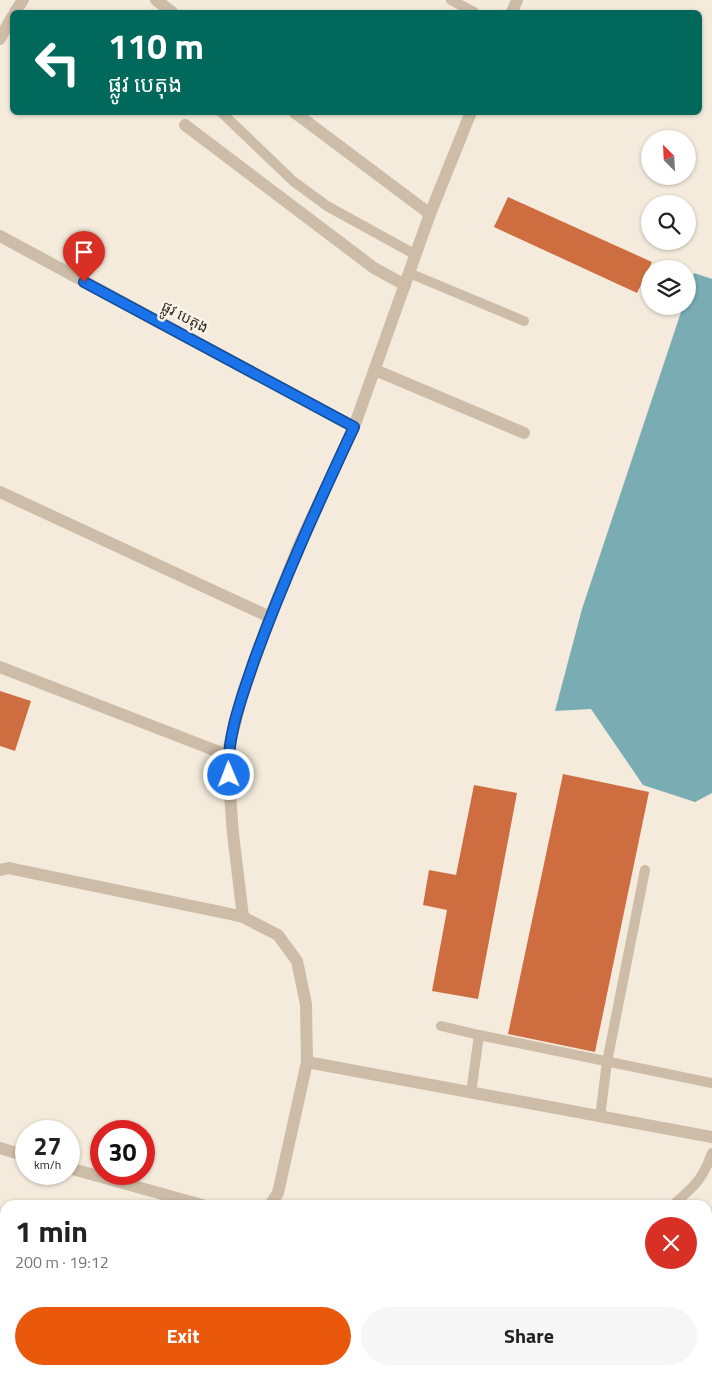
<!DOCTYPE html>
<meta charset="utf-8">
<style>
:root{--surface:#fff;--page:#f6f6f6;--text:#222;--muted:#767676;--accent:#ea580c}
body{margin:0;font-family:"Titillium Web","Noto Sans Khmer",sans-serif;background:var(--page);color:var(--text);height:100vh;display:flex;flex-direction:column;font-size:19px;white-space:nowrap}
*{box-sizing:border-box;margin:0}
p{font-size:16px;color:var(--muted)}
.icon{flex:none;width:28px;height:28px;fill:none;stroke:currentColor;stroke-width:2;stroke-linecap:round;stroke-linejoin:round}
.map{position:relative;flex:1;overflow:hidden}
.panel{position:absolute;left:0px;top:1200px;width:712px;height:175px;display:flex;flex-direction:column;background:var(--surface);border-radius:15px 15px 0 0;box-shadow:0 1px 4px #0004}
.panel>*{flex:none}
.guide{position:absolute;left:10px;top:10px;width:692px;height:105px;border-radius:8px;box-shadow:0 1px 4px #0004;background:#00695c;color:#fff;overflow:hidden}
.needle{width:32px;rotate:336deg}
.buttons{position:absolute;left:641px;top:130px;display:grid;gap:10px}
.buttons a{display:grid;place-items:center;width:55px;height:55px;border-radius:50%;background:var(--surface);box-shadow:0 1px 4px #0004;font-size:25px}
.speed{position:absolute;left:15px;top:1120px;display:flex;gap:10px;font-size:25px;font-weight:700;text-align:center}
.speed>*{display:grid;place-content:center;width:65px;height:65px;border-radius:50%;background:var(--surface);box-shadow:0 1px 4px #0004;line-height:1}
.speed small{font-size:12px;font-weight:400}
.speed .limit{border:8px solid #d22;background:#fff;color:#111}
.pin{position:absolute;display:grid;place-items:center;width:42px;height:42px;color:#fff;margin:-51px -21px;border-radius:50% 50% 50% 0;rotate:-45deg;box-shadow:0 0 5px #0007}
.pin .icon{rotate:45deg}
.me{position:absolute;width:55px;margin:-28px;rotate:359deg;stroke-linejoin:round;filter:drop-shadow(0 0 4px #0008)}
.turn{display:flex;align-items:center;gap:18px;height:105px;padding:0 15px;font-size:22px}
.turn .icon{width:65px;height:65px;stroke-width:2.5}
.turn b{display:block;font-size:35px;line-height:42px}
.round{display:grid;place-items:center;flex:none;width:52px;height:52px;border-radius:26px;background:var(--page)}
.headline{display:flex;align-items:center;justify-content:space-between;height:85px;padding:0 15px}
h1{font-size:30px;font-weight:700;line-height:38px}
.cta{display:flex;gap:10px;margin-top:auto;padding:10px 15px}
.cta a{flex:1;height:58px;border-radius:30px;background:var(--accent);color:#fff;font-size:20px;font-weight:700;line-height:58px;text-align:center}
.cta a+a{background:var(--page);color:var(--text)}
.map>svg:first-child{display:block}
.green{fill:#b3c49b}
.water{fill:#79acb3}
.building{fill:#ce6e40}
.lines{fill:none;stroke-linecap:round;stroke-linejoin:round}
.lane{stroke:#cdbca7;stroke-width:10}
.street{stroke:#cdbca7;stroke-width:12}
.route-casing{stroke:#114b97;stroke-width:12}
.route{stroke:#1a73e8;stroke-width:9}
.labels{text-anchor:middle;stroke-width:5;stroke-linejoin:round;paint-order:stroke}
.street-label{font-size:15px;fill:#392f28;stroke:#fbf4e9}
</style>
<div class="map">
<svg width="712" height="1375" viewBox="0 0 712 1375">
<rect width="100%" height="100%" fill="#f4ebdc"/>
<g class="green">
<path d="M81 1370H245L244 1375H80Z"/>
<rect x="248" y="1370" width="205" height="5"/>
</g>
<path class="water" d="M694 273 712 279V793L695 802 643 785 591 709 555 711 582 609 683 306H688V292Z"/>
<g class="building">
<path d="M508 197 652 262 637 293 494 227Z"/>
<path d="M0 691 31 701 15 751 0 746Z"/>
<path d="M563 774 649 792 595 1052 508 1034Z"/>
<path d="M474 785 517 793 478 999 432 991 447 910 423 905 429 870 456 875Z"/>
</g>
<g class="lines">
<g class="lane">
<path d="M451 0 474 12"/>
<path d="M221 112 293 181 327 206 416 255"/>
<path d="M409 273 524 321"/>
<path d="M441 1026 479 1035 712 1083"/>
<path d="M471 1093 479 1035"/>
<path d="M600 1117 607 1062 645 870"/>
<path d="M673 1205C694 1186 702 1181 712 1153"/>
</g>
<g class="street">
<path d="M156 0 172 12"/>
<path d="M15 12 23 0"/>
<path d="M512 12 517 0"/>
<path d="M0 39 12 17"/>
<path d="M294 112 430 214"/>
<path d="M185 125 374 268 405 285"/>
<path d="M0 236 354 427"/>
<path d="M375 370 524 433"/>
<path d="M0 492 270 617"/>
<path d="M0 667 227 755"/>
<path d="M0 870 9 868 226 913 243 917 278 935 297 961 306 1004 307 1062 278 1193 270 1205"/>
<path d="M243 917 233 834 227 755 243 692 270 617 300 543 354 427 430 214 471 112"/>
<path d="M307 1062 712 1137"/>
<path d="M0 1148 26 1156"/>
<path d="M69 1168 202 1205"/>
</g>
</g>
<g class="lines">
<g class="route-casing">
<path id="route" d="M84 282 354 427C318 504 283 581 254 661 242 697 226 737 229 775"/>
</g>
<use href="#route" class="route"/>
</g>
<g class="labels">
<g class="street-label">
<text transform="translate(185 317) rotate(28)" y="5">ផ្លូវ បេតុង</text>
</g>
</g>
</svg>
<div class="buttons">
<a><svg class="needle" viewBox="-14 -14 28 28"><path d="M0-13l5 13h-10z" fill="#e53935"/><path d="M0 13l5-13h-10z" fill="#767676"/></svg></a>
<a><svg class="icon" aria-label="search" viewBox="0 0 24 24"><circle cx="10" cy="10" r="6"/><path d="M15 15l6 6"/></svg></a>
<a><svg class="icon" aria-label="layers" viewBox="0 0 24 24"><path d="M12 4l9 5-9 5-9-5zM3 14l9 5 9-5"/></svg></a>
</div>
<div class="speed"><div>27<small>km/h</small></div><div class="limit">30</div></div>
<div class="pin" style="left:84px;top:282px;background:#d93025"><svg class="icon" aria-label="arrive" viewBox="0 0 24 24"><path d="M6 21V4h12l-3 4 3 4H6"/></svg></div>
<svg class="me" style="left:229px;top:775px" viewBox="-20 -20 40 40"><circle r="17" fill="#1a73e8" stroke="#fff" stroke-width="3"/><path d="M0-11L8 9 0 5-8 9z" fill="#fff"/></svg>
<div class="guide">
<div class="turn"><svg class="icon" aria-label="left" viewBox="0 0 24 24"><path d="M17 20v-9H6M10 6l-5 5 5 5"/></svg><div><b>110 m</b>ផ្លូវ បេតុង</div></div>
</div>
<section class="panel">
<div class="headline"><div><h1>1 min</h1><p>200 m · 19:12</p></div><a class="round" style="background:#d93025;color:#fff"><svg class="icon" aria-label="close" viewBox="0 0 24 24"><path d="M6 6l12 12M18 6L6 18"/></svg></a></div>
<div class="cta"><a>Exit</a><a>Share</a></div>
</section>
</div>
